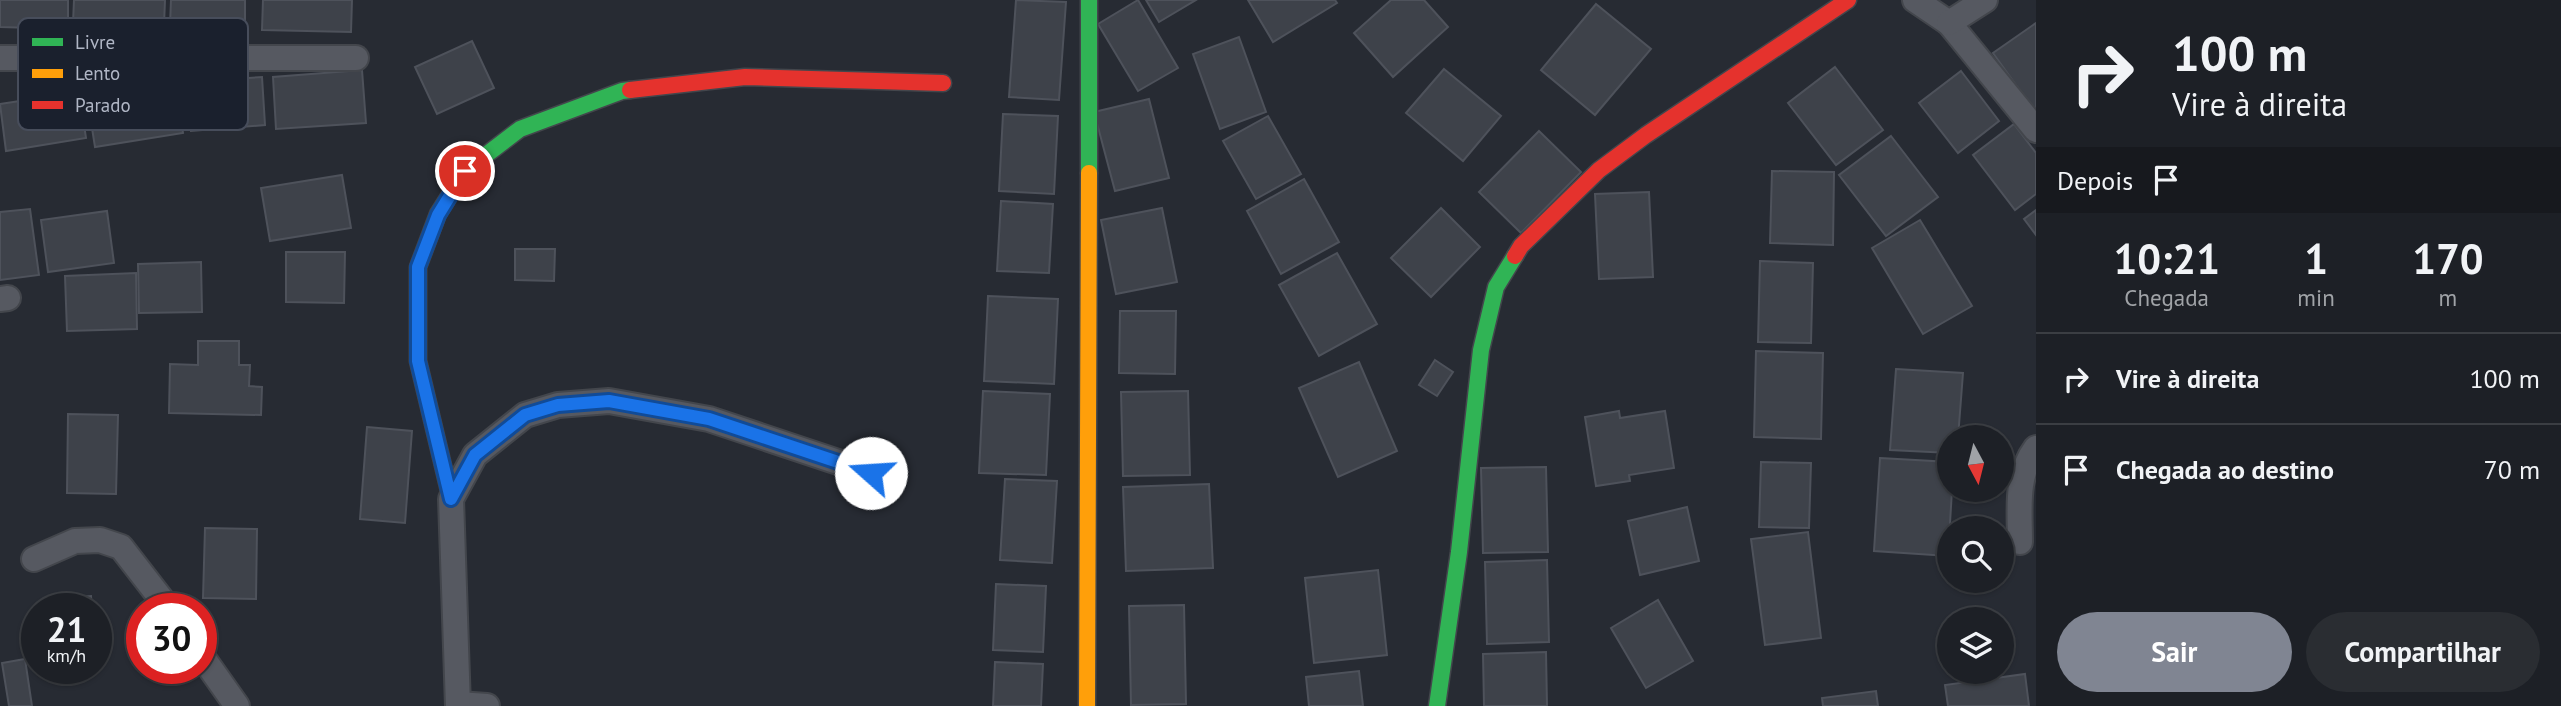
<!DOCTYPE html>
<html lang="pt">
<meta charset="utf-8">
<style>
:root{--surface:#1d2026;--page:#2a2d32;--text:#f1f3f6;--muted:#a0a3a7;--line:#3b3e43;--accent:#808592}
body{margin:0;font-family:"PT Sans",sans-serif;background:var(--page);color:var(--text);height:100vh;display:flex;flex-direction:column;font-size:26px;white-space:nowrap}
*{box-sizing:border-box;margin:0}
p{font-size:23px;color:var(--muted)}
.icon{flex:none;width:38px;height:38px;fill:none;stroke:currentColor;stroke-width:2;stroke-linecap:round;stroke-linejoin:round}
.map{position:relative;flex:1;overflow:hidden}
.drawer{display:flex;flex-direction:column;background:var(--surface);width:525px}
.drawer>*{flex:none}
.banner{background:#1d2026;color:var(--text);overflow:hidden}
.needle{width:46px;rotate:173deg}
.buttons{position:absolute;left:1937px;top:425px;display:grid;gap:14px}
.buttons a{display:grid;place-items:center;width:77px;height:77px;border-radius:50%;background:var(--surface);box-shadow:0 2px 5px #0004,0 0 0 2px var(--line);font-size:35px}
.speed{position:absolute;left:21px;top:593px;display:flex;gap:14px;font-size:35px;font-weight:700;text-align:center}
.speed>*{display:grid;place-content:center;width:91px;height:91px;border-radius:50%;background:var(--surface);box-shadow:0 2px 5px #0004,0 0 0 2px var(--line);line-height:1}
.speed small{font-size:18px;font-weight:400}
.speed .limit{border:10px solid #d22;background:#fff;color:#111}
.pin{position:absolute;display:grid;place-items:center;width:60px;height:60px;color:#fff;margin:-30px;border:4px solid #fff;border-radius:50%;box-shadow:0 2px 7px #0007}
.me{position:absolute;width:77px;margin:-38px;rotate:289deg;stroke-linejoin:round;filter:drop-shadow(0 0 5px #0008)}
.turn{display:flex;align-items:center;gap:24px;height:147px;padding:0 21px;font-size:32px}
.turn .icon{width:91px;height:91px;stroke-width:2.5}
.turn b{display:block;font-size:49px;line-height:60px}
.then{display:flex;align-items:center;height:66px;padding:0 21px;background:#0003;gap:14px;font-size:26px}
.eta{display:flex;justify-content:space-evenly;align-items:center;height:119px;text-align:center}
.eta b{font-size:42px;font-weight:700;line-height:49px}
.primary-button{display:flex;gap:14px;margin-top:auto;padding:14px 21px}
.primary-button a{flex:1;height:80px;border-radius:42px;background:var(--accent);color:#fff;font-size:28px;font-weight:700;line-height:80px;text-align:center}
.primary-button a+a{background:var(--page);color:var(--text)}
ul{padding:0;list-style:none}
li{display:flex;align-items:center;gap:21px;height:91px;padding:0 21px;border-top:2px solid var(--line)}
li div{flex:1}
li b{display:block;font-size:26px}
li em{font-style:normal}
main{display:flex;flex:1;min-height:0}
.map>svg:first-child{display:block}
.building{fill:#3e424a;stroke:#4e525b;stroke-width:2}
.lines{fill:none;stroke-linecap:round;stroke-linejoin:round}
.street-casing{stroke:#43464c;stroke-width:28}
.fast-casing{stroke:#43464c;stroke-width:19}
.slow-casing{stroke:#43464c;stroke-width:19}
.jam-casing{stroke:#43464c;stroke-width:19}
.street{stroke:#565961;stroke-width:24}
.fast{stroke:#30b455;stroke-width:16}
.slow{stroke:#ff9f0a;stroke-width:16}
.jam{stroke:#e5322d;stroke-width:16}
.route-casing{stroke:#114b97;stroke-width:18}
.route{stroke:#1a73e8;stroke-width:12}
.key{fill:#1a202d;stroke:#474d5b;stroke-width:2}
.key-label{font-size:19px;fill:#b0b6c5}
</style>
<main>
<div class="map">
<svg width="2036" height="706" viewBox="0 0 2036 706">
<rect width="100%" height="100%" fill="#272b33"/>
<g class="building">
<path d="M0 0H68V29L0 27Z"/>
<path d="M74 0H165L164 25 73 23Z"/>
<path d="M171 0H245V26L170 25Z"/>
<path d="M263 0H352L351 32 262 30Z"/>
<path d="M1016 0 1066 2 1059 100 1009 97Z"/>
<path d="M1138 0 1178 68 1138 91 1098 24Z"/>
<path d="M1146 0H1196L1159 22Z"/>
<path d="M1248 0H1335L1337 3 1273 42Z"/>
<path d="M1391 0H1424L1448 27 1393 77 1354 33Z"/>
<path d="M1596 4 1651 49 1595 115 1541 70Z"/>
<path d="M2036 23V113L1993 53Z"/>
<path d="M1239 37 1266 112 1220 129 1193 54Z"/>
<path d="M472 41 494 88 437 114 415 67Z"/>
<path d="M1835 67 1883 130 1836 165 1788 103Z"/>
<path d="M1444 69 1501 116 1463 161 1406 113Z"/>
<path d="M362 70 366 123 276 129 273 77Z"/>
<path d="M1961 71 1999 121 1958 153 1919 103Z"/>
<path d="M174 76 183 133 95 147 86 90Z"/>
<path d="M262 77 265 125 191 131 187 82Z"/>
<path d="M79 92 86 138 6 151 0 104Z"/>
<path d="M1149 99 1169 178 1115 191 1094 112Z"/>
<path d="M1003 114 1058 116 1054 194 999 191Z"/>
<path d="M1268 116 1301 174 1256 199 1223 141Z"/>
<path d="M2014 124 2036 153V194L2015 210 1973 155Z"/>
<path d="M1539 131 1581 172 1521 233 1479 192Z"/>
<path d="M1891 136 1938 197 1886 236 1839 175Z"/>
<path d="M1772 171 1834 172 1833 245 1770 243Z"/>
<path d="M342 175 351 228 270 241 261 188Z"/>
<path d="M1304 179 1339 242 1281 274 1247 211Z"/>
<path d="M1649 192 1653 277 1599 279 1595 194Z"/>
<path d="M1001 201 1053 204 1049 273 997 271Z"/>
<path d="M1162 208 1177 282 1116 294 1101 220Z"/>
<path d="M1441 208 1480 247 1431 297 1391 258Z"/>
<path d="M30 209 39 275 0 280V212Z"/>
<path d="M2036 210V235L2024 219Z"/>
<path d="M107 211 114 263 48 272 41 220Z"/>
<path d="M1920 220 1972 306 1923 334 1872 248Z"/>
<path d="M515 249H555L554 281 515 280Z"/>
<path d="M286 252H345L344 303 286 302Z"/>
<path d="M1337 253 1377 324 1319 356 1279 285Z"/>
<path d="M1760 261 1813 263 1811 343 1758 342Z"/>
<path d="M201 262 202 312 139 313 138 264Z"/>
<path d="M136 273 137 329 67 331 65 276Z"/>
<path d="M988 296 1058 299 1054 384 984 381Z"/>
<path d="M1120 311H1176L1175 374 1119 373Z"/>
<path d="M198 341H239V365H250L249 386 262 387 261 415 169 413 170 364 198 365Z"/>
<path d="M1756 351 1823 353 1821 439 1754 437Z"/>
<path d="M1435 360 1453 372 1437 396 1419 385Z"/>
<path d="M1359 362 1397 451 1338 477 1299 388Z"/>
<path d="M1896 369 1963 373 1958 438H1950V453L1890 450Z"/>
<path d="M983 391 1050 394 1046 475 979 473Z"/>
<path d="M1188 391 1190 475 1123 476 1121 392Z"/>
<path d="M1619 411 1620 418 1665 411 1674 468 1629 475 1630 481 1596 486 1585 417Z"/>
<path d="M68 414 118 415 116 494 67 493Z"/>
<path d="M367 427 412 431 405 523 360 519Z"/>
<path d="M1880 458 1950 462V490H1952L1948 556 1874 551Z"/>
<path d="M1761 462 1811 463 1809 528 1759 527Z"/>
<path d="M1546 467 1548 552 1483 553 1481 468Z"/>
<path d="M1005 479 1057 481 1052 563 1000 560Z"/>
<path d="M1209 484 1213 568 1126 571 1123 487Z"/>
<path d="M1687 507 1699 561 1640 575 1628 521Z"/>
<path d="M205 528 257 529 256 599 203 598Z"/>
<path d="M1808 532 1821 638 1765 645 1751 539Z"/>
<path d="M1547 560 1549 642 1487 644 1485 562Z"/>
<path d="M1378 570 1387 655 1314 663 1305 578Z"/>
<path d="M996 584 1046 586 1043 652 993 650Z"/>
<path d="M91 596 92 609H45L44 600Z"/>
<path d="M1658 600 1693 661 1646 688 1611 628Z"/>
<path d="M1184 605 1186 704 1131 705 1129 606Z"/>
<path d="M1546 652 1547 706H1484L1483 654Z"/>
<path d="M25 659 32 706H9L2 663Z"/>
<path d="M995 662 1043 664 1041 706H993Z"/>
<path d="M1359 671 1363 706H1309L1306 677Z"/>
<path d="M2025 674 2029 706H1948L1945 685Z"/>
<path d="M1876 691 1878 706H1823L1822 698Z"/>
</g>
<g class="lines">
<g class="street-casing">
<g id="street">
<path d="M1915 0 1949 23 2036 130"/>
<path d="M1949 23 1985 0"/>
<path d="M0 58H356"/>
<path d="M0 299 8 298"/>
<path d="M2020 542C2020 509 2015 476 2036 448"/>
<path d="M34 559 75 541 100 540 121 547 169 609"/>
<path d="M201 655 237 706"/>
<path d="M458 704 487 706"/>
<path d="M458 706 451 499 475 455 525 415 558 405 609 401 709 419 871 473"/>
</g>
</g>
<g class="fast-casing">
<g id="fast">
<path d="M1089 173V0"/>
<path d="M451 499 418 361V267L438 214 465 171 520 129 622 91 630 90"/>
<path d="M1437 706 1459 552 1481 350 1496 287 1515 256"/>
</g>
</g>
<g class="slow-casing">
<path id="slow" d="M1087 706 1089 173"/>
</g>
<g class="jam-casing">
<g id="jam">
<path d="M630 90 745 77 943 83"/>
<path d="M1515 256 1521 246 1599 170 1646 135 1848 0"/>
</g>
</g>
<use href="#street" class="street"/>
<use href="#fast" class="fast"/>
<use href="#slow" class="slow"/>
<use href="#jam" class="jam"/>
</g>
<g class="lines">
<g class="route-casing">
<path id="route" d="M465 171 438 215 418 267V361L451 499 475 455 525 415 558 405 609 401 709 419 871 473"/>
</g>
<use href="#route" class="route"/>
</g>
<rect x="18" y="18" width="230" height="112" rx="10" class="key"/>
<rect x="32" y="38" width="31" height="8" fill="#30b455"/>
<rect x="32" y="69" width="31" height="9" fill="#ff9f0a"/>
<rect x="32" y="101" width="31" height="8" fill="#e5322d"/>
<g class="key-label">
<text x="75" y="49">Livre</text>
<text x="75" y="80">Lento</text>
<text x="75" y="112">Parado</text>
</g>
</svg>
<div class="buttons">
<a><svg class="needle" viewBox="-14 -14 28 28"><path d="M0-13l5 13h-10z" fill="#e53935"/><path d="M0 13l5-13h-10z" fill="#a0a3a7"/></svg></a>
<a><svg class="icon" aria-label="search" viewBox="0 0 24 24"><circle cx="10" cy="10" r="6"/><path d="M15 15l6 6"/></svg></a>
<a><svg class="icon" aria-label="layers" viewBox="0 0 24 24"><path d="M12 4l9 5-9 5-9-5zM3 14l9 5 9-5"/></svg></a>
</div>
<div class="speed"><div>21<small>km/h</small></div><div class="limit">30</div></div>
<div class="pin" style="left:465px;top:171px;background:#d93025"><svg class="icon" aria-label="arrive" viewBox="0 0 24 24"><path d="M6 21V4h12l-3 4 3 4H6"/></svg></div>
<svg class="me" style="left:871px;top:473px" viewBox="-20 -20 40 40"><circle r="19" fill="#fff"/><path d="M0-13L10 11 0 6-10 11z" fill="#1a73e8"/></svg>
</div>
<section class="drawer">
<div class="banner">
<div class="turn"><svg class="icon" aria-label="right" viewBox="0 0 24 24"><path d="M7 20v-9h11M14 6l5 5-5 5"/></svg><div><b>100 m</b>Vire à direita</div></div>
<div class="then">Depois<svg class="icon" aria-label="arrive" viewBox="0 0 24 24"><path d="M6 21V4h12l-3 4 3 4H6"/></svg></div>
</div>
<div class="eta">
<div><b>10:21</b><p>Chegada</p></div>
<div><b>1</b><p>min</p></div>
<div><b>170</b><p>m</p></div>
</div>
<ul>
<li><svg class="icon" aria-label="right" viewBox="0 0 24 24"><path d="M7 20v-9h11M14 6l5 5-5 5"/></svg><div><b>Vire à direita</b></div><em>100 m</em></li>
<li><svg class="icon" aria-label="arrive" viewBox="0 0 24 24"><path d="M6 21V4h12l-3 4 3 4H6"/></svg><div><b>Chegada ao destino</b></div><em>70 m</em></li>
</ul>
<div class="primary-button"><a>Sair</a><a>Compartilhar</a></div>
</section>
</main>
